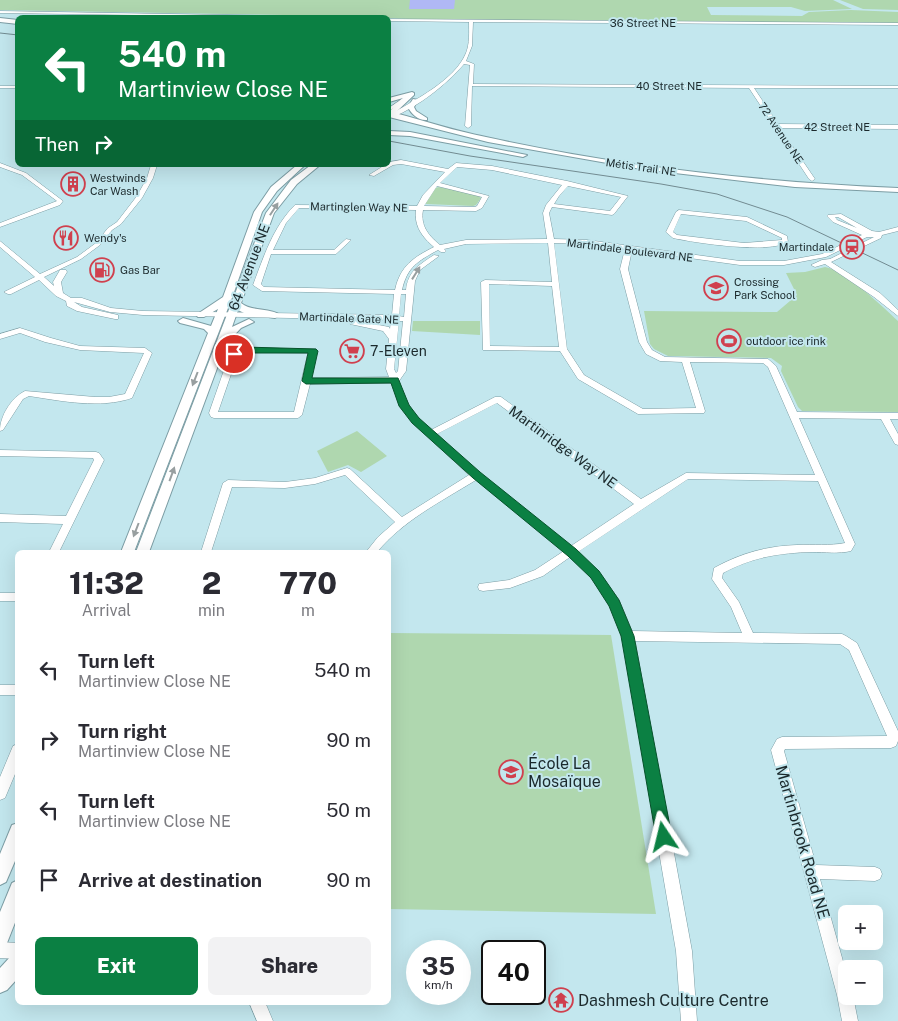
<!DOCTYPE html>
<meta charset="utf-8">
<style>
:root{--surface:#fff;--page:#f2f2f3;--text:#2b2b33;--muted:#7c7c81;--accent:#0b8043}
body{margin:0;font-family:"Public Sans",sans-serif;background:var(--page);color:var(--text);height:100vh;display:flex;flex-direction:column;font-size:19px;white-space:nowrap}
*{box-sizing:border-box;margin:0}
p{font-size:16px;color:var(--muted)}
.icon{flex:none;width:28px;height:28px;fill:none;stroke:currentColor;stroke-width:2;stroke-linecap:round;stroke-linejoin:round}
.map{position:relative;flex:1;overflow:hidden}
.drawer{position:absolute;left:15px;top:550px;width:376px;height:455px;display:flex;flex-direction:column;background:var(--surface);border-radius:8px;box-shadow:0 5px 20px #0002}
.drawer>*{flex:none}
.guide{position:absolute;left:15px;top:15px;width:376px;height:152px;border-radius:8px;box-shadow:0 5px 20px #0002;background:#0b8043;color:#fff;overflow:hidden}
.tools{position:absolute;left:838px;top:905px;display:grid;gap:10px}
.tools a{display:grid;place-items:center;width:45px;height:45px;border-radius:8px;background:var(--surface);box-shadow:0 5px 20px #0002;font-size:25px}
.speed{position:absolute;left:406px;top:940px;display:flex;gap:10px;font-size:25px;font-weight:700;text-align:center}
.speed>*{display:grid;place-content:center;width:65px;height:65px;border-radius:50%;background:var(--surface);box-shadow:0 5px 20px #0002;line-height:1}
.speed small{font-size:12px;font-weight:400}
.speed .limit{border:2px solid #111;border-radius:8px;background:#fff;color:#111}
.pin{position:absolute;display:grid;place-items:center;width:42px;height:42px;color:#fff;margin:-21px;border:2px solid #fff;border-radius:50%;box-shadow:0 1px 5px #0007}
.me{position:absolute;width:55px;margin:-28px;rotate:350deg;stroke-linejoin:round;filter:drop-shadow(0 0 4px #0008)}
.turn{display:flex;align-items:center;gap:18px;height:105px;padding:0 20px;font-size:22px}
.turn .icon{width:65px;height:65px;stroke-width:2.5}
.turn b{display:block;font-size:35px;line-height:42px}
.then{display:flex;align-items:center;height:48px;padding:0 20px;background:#0003;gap:10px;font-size:19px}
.eta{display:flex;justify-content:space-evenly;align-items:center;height:85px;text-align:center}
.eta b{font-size:30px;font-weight:800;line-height:35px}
.button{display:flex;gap:10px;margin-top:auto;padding:10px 20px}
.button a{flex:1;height:58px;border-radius:8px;background:var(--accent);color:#fff;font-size:20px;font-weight:800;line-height:58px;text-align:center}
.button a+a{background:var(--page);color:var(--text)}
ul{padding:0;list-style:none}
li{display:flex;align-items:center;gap:15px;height:70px;padding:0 20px}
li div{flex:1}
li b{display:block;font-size:19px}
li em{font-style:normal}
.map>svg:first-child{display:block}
.green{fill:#afd7af}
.water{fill:#b0b8f5}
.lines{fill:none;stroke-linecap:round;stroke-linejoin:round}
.minor-casing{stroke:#7c9da4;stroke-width:1}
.major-casing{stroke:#7c9da4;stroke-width:2}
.minor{fill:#fff;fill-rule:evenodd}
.major{fill:#fff;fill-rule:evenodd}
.tram{stroke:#728b91;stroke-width:1}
.oneway{fill:#989fa0}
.route{fill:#0b8043;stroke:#07532c}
.labels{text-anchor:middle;stroke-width:4;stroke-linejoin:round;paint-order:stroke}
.far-street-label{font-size:11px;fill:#1b292c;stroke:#c3e7ee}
.far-poi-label{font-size:11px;fill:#1b292c;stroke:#c3e7ee;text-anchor:start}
.street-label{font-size:14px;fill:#1b292c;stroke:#c3e7ee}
.poi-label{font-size:14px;fill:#1b292c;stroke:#c3e7ee;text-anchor:start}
.near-poi-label{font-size:16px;fill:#1b292c;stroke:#c3e7ee;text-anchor:start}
.near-street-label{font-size:16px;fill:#1b292c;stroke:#c3e7ee}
</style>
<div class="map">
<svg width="898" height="1021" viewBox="0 0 898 1021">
<rect width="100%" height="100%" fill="#c3e7ee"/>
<g class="green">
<path d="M0 0H833L852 9 805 11 791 7H707L711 15 802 16 809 12 851 10 898 12V23L428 20 344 16 0 10Z"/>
<path d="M840 0H898V10L863 9Z"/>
<path d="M439 187 478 195 481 198 476 205 473 206 426 204V200L435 188Z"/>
<path d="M825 267C846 271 882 306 898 321V412L802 411 798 407 781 371 782 366 771 358 668 356 654 349 650 344 644 311 777 312 797 295 786 273 805 272Z"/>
<path d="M413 321H480V335L412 331Z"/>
<path d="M357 431 387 456 361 472 348 465 328 472 317 451Z"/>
<path d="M389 633 611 635 656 914 389 909Z"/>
</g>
<path class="water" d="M410 0H455L454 9H409Z"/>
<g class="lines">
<g class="minor-casing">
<g id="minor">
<path d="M0 11 344 17 346 18 0 13Z"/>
<path d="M389 19 898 23V25L473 22 472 46 466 61 474 64 473 84 898 86V88H754L778 124 898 125V129L780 128 815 179 812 181 809 179 749 88 472 86 471 126 468 128 465 126 470 65 464 64C446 85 419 106 393 117L391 116V114C415 100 455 80 466 53 470 43 469 32 469 22L389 21Z"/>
<rect x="0" y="86" width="18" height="2"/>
<path d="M406 96 411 97 389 111V108Z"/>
<path d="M401 160 448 169 456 163 492 166 567 181 628 196 614 214 612 215 552 207 549 213 554 239 587 240 740 261H784L822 254 862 235 833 222 827 216 828 215 841 214 872 231 879 232 898 227V231L882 235 881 238 831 262 880 293 898 310V316L874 297 825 264 815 267 811 265 822 260 830 259 874 237H867L826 257 784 265H740L632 250 628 269 647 342 652 350 665 357 768 359 776 366 797 412 898 413V419H890L898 434V445L895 444 881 419 799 418 855 544 851 551C839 554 824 552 812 552 780 553 752 557 723 573L722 578 739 602 753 633 842 634 846 636 857 643 898 731V741L896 746 891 748 785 749 784 751 816 865 875 867 880 869 882 874 880 879 875 881 820 879 846 972V996H853L858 1021H842L837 995 771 750 777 739 782 737 887 736 849 650 840 644 635 641 692 951 697 1021H681L676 951 622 636 610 605 591 578 570 557 543 576 510 588 483 591 479 590 478 587 479 584 509 580 535 570 564 551 476 480C440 502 404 520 377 552H366L378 537 395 522 345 475 315 484 285 488 232 487 211 552H201L223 483 228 480 285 482 315 478 347 468 350 469 402 517 469 475 412 422 400 406 391 383 310 384 302 415 298 418H214L211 417 209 413 230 353 243 348 316 349 317 351 311 378 389 377 386 369 389 339 383 331 350 324 349 322 353 320 389 327 390 329 391 320 143 315 110 312 74 302 82 307 118 315V319H115L77 311 67 306 66 301 56 296 39 280 11 294H8L4 292 35 277 0 247V241L40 274 77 257 96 243 108 228 117 222 137 196 147 178 151 165H157L153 178 142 198 121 224 112 230 100 245 81 259 44 277 54 286 53 282 60 270H66L67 272 61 282 63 293 71 298H82L111 308 143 311 392 315 394 294 262 291 253 285C264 256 273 227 295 205L417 206 423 195 445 172 401 164 393 165 374 176 369 175 385 165H389L390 162ZM457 167 492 170 562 185 546 205 543 213 547 239 466 240 440 245C429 236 420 226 423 210L476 211 482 208 489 196 440 183ZM437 186 482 197 477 206 475 207 424 206ZM568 186 621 197 610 211 554 204 559 196ZM299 208 416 210C414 226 422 237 434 247 414 257 400 266 395 290L264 287 261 284 271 254H336L351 240 346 239 334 250H273L286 223ZM835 217H838L857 228 837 220ZM548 243 552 282 485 280 481 282 483 350 560 351 578 379 638 414 704 413 705 411 690 362 763 363 768 367 815 475 686 473 641 499 501 397H495L431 430C411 412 408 405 399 381L406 371 415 281 420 270 439 256 434 255C419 265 408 271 406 290H402C407 267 418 261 438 250L441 252H445L446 251 444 249 466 244ZM554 243 587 244 625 249 620 269 639 342 646 354 660 361 682 362 696 408 643 409 584 375 567 349ZM489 284 552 286 559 347 490 346ZM401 294H406L404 317 399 316ZM399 321H403L398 371 396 373 394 369ZM244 352 308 353 294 412H218L238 354ZM497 403 634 504 571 546 479 473 437 434ZM688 479 818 481 845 543C830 546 813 544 797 545 767 546 741 553 714 568L712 579 731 607 742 633 632 631 619 600 599 572 578 552Z"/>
<path d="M0 163 26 173 63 201 60 205 0 227V223L57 201 22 175 0 167Z"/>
<path d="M679 210 747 217 787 236 788 242C769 254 696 243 673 238L666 232 676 212ZM681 214 746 221 782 238V240L744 243 677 235 673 232Z"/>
<path d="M20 328 51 338 80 346 145 348 152 353 132 398C100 409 62 401 29 396L23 399 3 430 0 431C0 416 11 398 25 391L95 397H109L125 394 144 353 80 350 45 342 20 333 0 339V334Z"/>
<path d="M0 450 96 452 99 453 104 460 59 552H49L63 524 0 522V514L66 516 94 460 93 458 0 456Z"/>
<rect x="0" y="593" width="18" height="8"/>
<rect x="0" y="685" width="18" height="10"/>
<path d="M18 744V767L5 798 0 800V777L13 746Z"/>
<path d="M0 942 18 943V959L0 958Z"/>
<path d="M249 1002H265L273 1021H257Z"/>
</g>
</g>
<g class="major-casing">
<g id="major">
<path d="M0 18 18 20V24L0 22Z"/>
<path d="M412 92 414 93V95L395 113C425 121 455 131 486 137 622 167 760 182 898 188V192L795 187 641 169 488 142 389 117V112L403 98 389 102V98Z"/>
<path d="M413 99 418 100 414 107 416 111 427 118V120C419 121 411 114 408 107Z"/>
<path d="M389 131 410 132 527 155 523 157 410 136 389 135Z"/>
<path d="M297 165H305L277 191 262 212 233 295 134 552H121L208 333 204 329 180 323 178 321 183 318 211 326 218 309 204 317H198L196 315 223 297 254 212 271 187Z"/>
<path d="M311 165H320L297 184 274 213 241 303C252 312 269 307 280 315L275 318 244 313 238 310 232 327 249 319 254 322 241 328 226 344 149 552H136L266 213 291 180Z"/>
<path d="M18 823V854L6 882 0 885V854L12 825Z"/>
<path d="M18 880V915L7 943 0 945V912L12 883Z"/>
<path d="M18 954V978L7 990 0 993V968L11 956Z"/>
</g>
</g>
<use href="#minor" class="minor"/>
<use href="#major" class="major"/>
<g class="tram">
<path d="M0 33 18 35"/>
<path d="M389 141 470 156 661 184 717 194 787 217 898 270"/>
</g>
</g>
<defs><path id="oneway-solid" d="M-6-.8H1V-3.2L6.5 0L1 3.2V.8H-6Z" transform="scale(1.25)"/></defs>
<g class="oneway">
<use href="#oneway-solid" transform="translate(274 209) rotate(-57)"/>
<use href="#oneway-solid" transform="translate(416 273) rotate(-58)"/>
<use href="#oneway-solid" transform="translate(195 379) rotate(111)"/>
<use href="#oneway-solid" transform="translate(172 474) rotate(-70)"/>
<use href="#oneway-solid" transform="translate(136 530) rotate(111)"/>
</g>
<path class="route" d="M243 347 316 349 318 351 312 378H398L409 405 419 418 480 472 576 549 599 571 619 600 634 636 672 837 669 842 664 845 658 842 656 837 621 636 609 606 591 578 568 556 473 478 412 423 399 406 391 383 306 384 302 381 308 353H244L234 356 229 354Z"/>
<defs>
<g id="building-ring" transform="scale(1.25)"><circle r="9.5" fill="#c3e7ee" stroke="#d0404e" stroke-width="1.5"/><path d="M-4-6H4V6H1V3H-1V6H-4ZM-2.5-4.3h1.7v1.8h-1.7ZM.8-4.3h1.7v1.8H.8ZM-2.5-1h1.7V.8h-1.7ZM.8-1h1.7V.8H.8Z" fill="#d0404e"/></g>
<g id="restaurant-ring" transform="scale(1.25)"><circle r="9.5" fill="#c3e7ee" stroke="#d0404e" stroke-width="1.5"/><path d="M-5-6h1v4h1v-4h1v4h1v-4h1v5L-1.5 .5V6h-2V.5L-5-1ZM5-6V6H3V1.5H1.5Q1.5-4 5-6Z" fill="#d0404e"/></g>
<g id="station-ring" transform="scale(1.25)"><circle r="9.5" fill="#c3e7ee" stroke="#d0404e" stroke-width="1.5"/><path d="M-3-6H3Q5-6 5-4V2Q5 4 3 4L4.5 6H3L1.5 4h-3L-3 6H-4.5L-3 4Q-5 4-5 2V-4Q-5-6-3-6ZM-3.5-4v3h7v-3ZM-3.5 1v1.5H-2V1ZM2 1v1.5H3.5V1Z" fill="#d0404e"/></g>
<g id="fuel-ring" transform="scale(1.25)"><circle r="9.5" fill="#c3e7ee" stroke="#d0404e" stroke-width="1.5"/><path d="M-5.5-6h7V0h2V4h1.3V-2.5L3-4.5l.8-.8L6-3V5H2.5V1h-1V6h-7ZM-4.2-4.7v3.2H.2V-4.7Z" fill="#d0404e"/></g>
<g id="school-ring" transform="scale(1.25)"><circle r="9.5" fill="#c3e7ee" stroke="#d0404e" stroke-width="1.5"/><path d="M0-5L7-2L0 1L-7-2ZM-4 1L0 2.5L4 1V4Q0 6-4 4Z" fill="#d0404e"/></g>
<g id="stadium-ring" transform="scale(1.25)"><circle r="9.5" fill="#c3e7ee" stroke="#d0404e" stroke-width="1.5"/><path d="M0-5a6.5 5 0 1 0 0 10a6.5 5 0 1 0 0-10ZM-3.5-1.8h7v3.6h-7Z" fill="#d0404e"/></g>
<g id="supermarket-ring" transform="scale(1.25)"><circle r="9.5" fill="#c3e7ee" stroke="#d0404e" stroke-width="1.5"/><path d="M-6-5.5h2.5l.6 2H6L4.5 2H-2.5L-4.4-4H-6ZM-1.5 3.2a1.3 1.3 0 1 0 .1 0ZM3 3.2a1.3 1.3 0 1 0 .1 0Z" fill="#d0404e"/></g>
<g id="temple-ring" transform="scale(1.25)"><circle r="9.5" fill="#c3e7ee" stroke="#d0404e" stroke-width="1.5"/><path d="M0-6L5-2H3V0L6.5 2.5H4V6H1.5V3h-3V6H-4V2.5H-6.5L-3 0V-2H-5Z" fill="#d0404e"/></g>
</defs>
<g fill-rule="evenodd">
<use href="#building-ring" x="73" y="184"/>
<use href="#restaurant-ring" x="66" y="238"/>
<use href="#station-ring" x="852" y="247"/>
<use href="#fuel-ring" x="102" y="270"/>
<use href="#school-ring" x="716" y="288"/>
<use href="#stadium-ring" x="729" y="341"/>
<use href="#supermarket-ring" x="352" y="351"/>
<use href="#school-ring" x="511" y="772"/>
<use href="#temple-ring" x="561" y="1000"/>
</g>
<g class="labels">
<g class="far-street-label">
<text x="643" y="27">36 Street NE</text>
<text x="669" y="90">40 Street NE</text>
<text x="837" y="131">42 Street NE</text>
<text transform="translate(781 133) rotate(56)" y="4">72 Avenue NE</text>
<text transform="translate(641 167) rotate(8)" y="4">Métis Trail NE</text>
<text transform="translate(359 207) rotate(1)" y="4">Martinglen Way NE</text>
<text transform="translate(630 250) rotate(7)" y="4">Martindale Boulevard NE</text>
<text transform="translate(349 318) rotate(2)" y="4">Martindale Gate NE</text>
</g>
<g class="far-poi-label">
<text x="90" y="182">Westwinds<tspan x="90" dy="13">Car Wash</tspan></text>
<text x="84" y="242">Wendy's</text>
<text x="834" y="251" text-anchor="end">Martindale</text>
<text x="120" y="274">Gas Bar</text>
<text x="734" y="286">Crossing<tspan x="734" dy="13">Park School</tspan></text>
<text x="746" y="345">outdoor ice rink</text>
</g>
<g class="street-label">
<text transform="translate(249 267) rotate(-69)" y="5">64 Avenue NE</text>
<text transform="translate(563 447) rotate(36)" y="5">Martinridge Way NE</text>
</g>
<g class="poi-label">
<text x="370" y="356">7-Eleven</text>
</g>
<g class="near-poi-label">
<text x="528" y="769">École La<tspan x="528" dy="18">Mosaïque</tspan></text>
<text x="578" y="1006">Dashmesh Culture Centre</text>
</g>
<g class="near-street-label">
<text transform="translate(803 842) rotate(74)" y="6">Martinbrook Road NE</text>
</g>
</g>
</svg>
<div class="tools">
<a>+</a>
<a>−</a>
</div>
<div class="speed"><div>35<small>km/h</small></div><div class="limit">40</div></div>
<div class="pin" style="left:234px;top:354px;background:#d93025"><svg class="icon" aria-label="arrive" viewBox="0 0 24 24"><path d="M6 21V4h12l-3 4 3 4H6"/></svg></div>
<svg class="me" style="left:664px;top:837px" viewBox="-20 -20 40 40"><path d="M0-17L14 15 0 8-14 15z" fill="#0b8043" stroke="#fff" stroke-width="4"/></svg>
<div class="guide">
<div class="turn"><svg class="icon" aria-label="left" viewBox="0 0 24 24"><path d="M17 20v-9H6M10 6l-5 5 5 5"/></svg><div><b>540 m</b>Martinview Close NE</div></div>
<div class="then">Then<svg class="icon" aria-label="right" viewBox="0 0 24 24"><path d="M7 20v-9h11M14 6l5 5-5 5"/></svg></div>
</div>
<section class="drawer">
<div class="eta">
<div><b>11:32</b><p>Arrival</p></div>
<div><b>2</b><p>min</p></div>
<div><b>770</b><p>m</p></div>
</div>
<ul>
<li><svg class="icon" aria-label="left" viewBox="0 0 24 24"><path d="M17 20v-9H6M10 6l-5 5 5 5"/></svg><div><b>Turn left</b><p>Martinview Close NE</p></div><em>540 m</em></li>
<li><svg class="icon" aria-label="right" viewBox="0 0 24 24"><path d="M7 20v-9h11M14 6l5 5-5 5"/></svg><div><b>Turn right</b><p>Martinview Close NE</p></div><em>90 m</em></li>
<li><svg class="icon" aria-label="left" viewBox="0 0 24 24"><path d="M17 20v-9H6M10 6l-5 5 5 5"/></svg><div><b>Turn left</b><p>Martinview Close NE</p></div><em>50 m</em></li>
<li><svg class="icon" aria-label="arrive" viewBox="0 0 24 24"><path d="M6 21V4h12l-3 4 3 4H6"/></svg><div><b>Arrive at destination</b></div><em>90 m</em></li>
</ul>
<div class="button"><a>Exit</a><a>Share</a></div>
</section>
</div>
